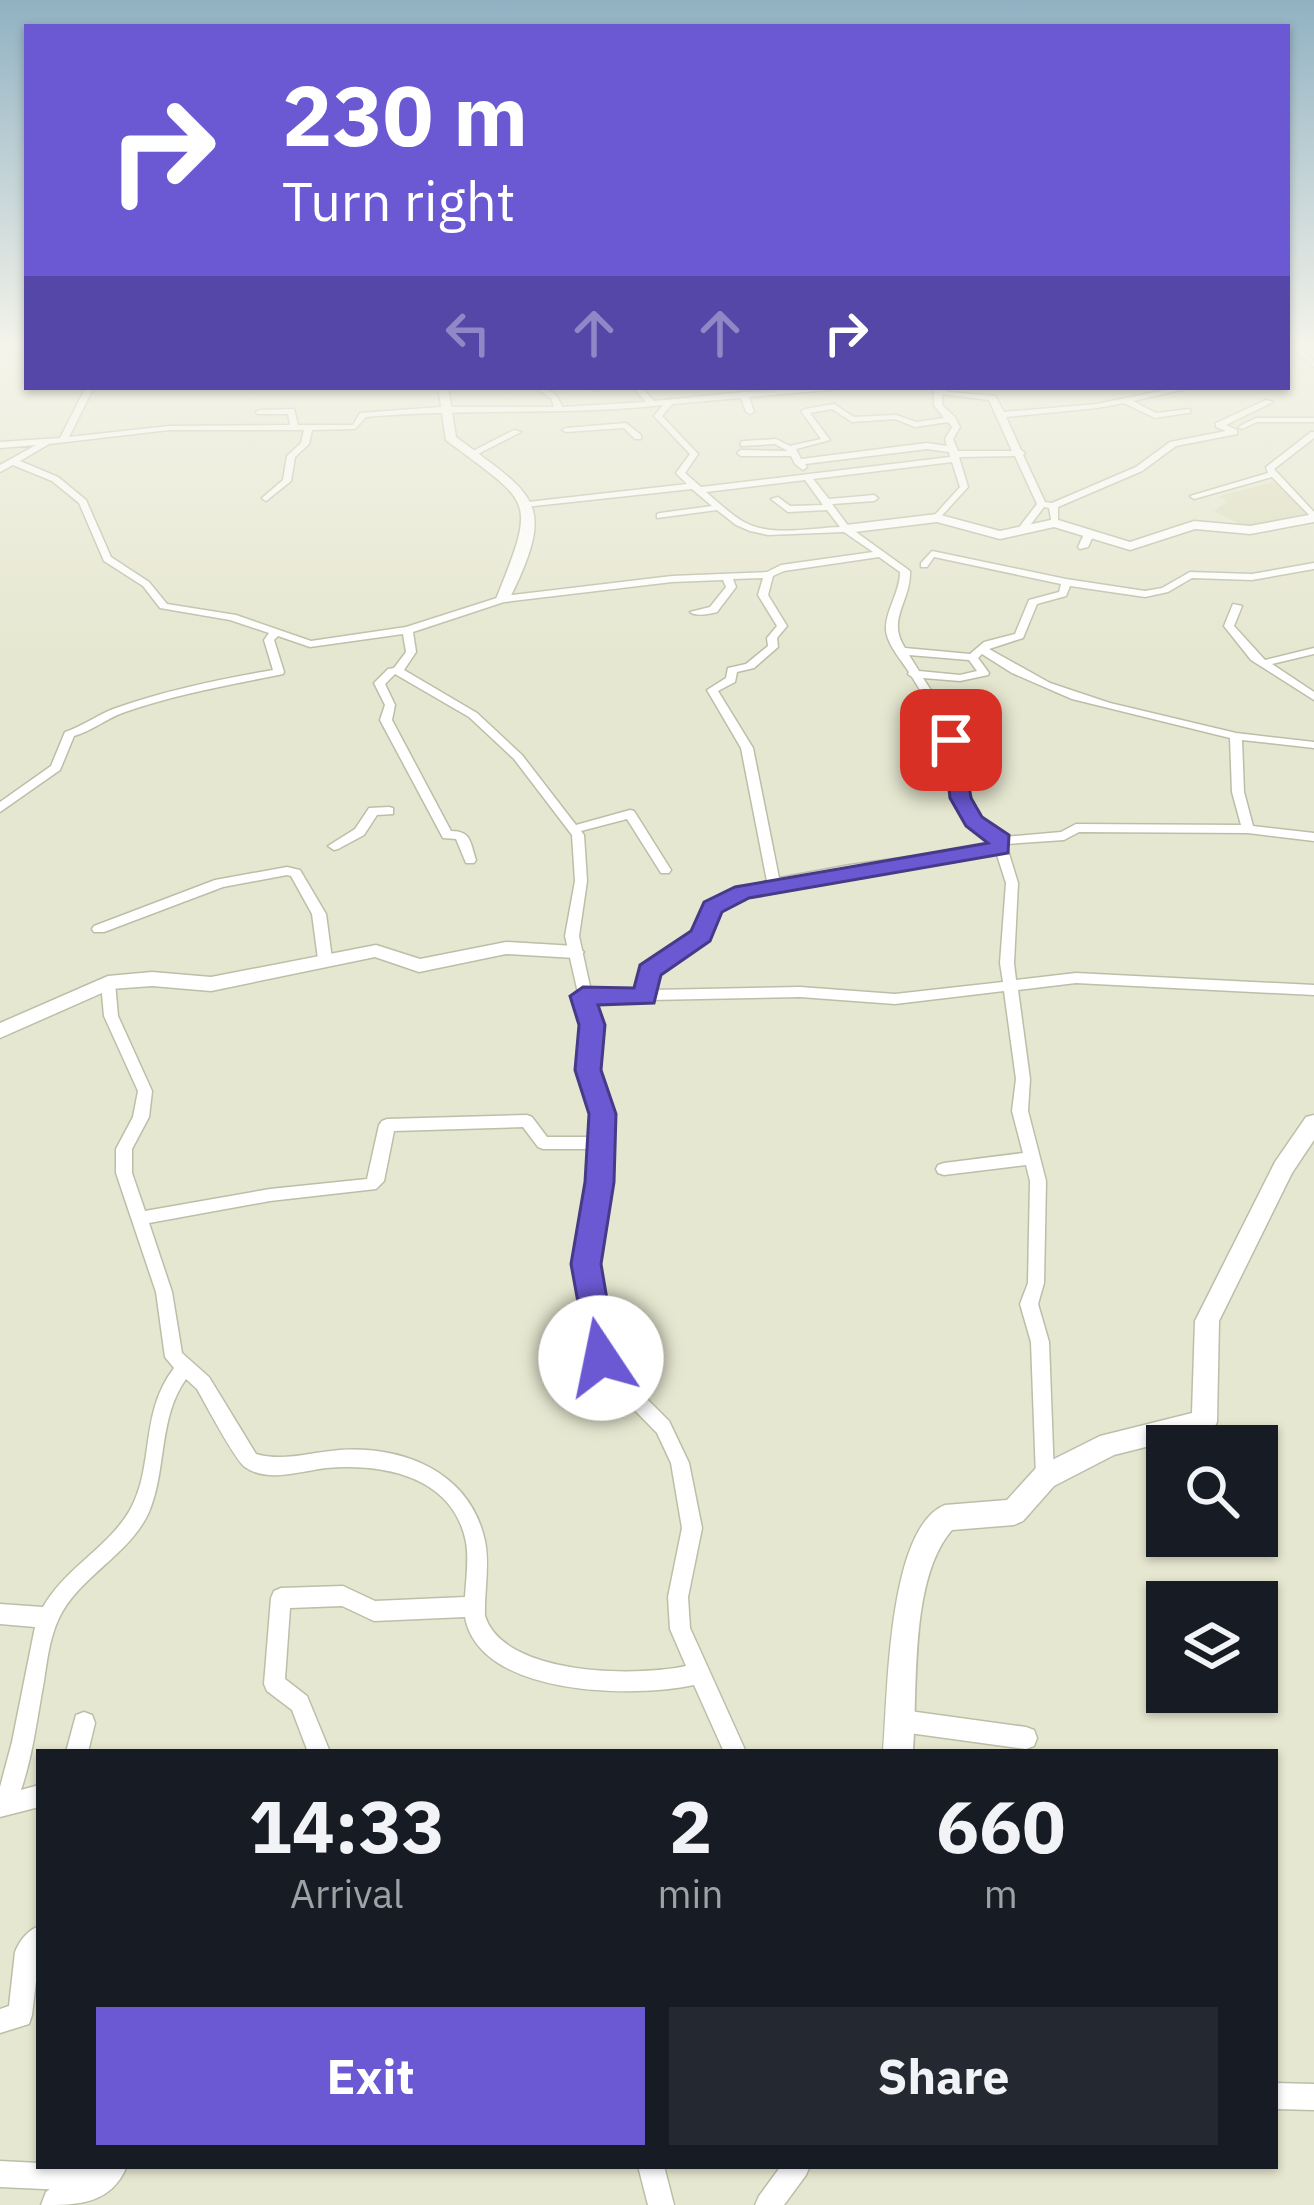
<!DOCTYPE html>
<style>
:root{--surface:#171b24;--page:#242831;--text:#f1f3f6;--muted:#9ea1a6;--accent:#6b59d3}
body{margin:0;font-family:"IBM Plex Sans",sans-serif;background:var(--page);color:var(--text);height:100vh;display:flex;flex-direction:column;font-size:45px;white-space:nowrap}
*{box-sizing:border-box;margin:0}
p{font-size:39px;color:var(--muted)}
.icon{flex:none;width:66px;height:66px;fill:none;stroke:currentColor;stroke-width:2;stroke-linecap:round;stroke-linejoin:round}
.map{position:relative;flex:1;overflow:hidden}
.panel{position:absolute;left:36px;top:1749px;width:1242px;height:420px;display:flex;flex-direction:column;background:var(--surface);border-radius:0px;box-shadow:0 3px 9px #0004}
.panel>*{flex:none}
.banner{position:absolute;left:24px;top:24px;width:1266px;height:366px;border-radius:0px;box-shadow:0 3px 9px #0004;background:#6b59d3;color:#fff;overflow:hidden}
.tools{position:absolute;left:1146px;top:1425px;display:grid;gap:24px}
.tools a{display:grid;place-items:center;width:132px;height:132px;border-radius:0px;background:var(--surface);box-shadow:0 3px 9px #0004;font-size:60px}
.pin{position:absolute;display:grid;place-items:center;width:102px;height:102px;color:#fff;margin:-51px;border-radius:24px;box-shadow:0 6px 18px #0006}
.me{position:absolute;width:132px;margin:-66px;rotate:349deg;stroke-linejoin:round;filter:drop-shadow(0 0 9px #0008)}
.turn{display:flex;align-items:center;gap:42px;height:252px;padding:0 60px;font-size:54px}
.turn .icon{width:156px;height:156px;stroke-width:2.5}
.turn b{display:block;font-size:84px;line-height:102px}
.lanes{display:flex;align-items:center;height:114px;padding:0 60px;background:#0003;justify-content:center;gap:60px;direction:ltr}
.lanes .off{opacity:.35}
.eta{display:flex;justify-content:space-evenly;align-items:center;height:204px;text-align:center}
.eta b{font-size:72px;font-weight:700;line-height:84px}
.button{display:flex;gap:24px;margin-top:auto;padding:24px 60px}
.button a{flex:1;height:138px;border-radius:0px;background:var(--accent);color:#fff;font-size:48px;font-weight:700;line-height:138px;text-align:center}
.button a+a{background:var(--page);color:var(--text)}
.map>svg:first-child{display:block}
.built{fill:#dddebf}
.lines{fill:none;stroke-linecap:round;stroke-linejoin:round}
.street-casing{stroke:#bdbea8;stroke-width:3}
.secondary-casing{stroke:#bdbea8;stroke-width:3}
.street{fill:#fff;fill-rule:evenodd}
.secondary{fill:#fff;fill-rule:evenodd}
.route{fill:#6b59d3;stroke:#463a89;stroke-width:3}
</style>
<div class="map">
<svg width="1314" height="2205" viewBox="0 0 1314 2205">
<rect width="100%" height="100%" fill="#e6e7d0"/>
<path class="built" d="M1274 482 1311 515 1244 526 1214 511 1227 502 1219 496Z"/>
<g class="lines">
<g class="street-casing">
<g id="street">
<path d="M1287 344H1294L1314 361V367Z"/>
<path d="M86 387H94L69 437 169 426 290 425 288 414H257L256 412 260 410 294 409 298 425H353L360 413 440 407H554L551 398 534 387C548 387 558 393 562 407L646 402 633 387H641L654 401 744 392 843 387 839 389 749 397 754 412 750 414 746 412 741 398 672 404 662 416 698 454 685 473 701 487 950 457 949 452 927 449 805 464 807 467 803 470 795 464 791 456H741L737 453 741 450 788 451 775 444 741 446V442L744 441 776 439 790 446 821 439 801 411 805 409 834 404 854 417 896 415 916 422 944 418 934 405V389L932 387H941L949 392 995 396 1004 412 1097 404 1179 387H1194L1133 401 1156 413 1190 409V413H1187L1155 418 1124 403 1097 408 1006 417 1021 450 1025 453 1023 455 1045 502 1052 503 1136 467 1170 442 1226 431 1216 427V423L1266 400 1273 402 1226 425 1237 430V434L1176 446 1142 471 1058 507V525H1052L1049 508 1044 507 1025 532 1022 533 1017 530 1037 504 1015 456 959 457 968 487 937 521 932 518 960 487 952 462 813 479 829 499 874 495 878 498 874 501 832 504 849 527 910 571C911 602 886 619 905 648L970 654 984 642 1015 634 1029 600 1059 592 1061 584 934 557 927 567H921V563L932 551 1066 579 1145 591 1162 588 1190 572 1252 574 1314 563V569L1252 580 1192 578 1168 592 1145 597 1070 586 1066 596 1037 604 1023 638 989 649 1050 683 1110 703 1236 733 1314 742V748L1242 740 1244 792 1253 826 1314 833V841L1248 833 1079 832 1064 840 1006 844 1018 883 1014 963 1016 980 1076 973 1314 985V995L1076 983 1018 990 1030 1079 1028 1111 1046 1181 1044 1283 1038 1304 1049 1342 1054 1477 1052 1483 1045 1486 1038 1483 1036 1477 1031 1342 1020 1304 1028 1283 1030 1181 1026 1165 944 1175 938 1173 936 1169 938 1165 944 1163 1023 1153 1012 1111 1016 1079 1004 991 895 1004 800 997 650 1000 645 1002 640 1000 594 1001 599 1025 595 1070 610 1114 607 1182 595 1245 600 1315 615 1367 669 1421 689 1463 702 1528 688 1597 690 1628 746 1752H724L694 1685C635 1698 479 1697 465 1617L374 1621 342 1606 290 1608 285 1679 307 1696 330 1752H308L292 1710 267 1691 264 1684 271 1598 274 1591 281 1588 343 1586 375 1601 465 1597C466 1579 469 1560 466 1542 453 1476 383 1463 326 1468 302 1471 267 1483 245 1467 235 1460 205 1403 197 1389L186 1379C158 1418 167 1469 149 1512 129 1556 80 1575 59 1618 50 1637 47 1660 44 1681 37 1718 33 1755 21 1790L39 1785V1807L0 1817V1787L12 1742 35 1627 0 1624V1604L43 1607C66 1567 108 1548 130 1510 155 1465 139 1414 174 1368L165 1357 156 1292 116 1173V1149L133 1117 138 1091 104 1016 101 983 103 980 108 978 115 983 118 1016 152 1091 149 1117 132 1149V1173L145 1211 270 1189 367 1179 379 1125 382 1121 387 1119 527 1115 532 1117 547 1137H593L594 1114 581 1070 585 1025 579 1000 576 996 578 993 565 936 575 881 572 835 514 759 469 717 395 674 385 684 395 705 392 720 451 831C472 831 470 843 476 860L474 863H466L456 839 443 838 380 720 385 705 374 683 388 669 394 668 406 652 403 634 310 647 278 636 274 640 284 672 283 674C230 685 176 694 125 712 107 718 92 731 74 736L60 770 0 812V802L51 766 65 732C84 726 98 714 116 708 167 690 221 679 273 670L264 640 269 633 230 620 160 608 143 586 104 561 79 503 52 481 13 465 0 472V465L36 445 0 448V442L60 438ZM942 394 989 400 1012 451H958L953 439 960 427 955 417 942 405ZM663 405 654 416 690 454 676 473 687 484 528 502 524 505 525 507 692 489 712 506 660 513 657 514V518L717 510 736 525 750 531 768 535 844 532 873 552 781 565 767 572 672 576 503 596 406 627 311 641 236 615 167 604 149 582 111 557 86 500 58 477 20 461 49 444 169 430H304L301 443 287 456 283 480 262 498 266 501 291 481 295 457 309 444 312 430 355 429 366 417C465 408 564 416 663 405ZM832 409 852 422 895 419 915 427 948 422 952 427 945 439 947 446 927 443 801 459 796 449 830 440 810 413ZM805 480 823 505 790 506 778 497 771 499 788 512 827 510 840 527C810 528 771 537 744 522 730 514 718 502 706 492ZM879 557 900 572C900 593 885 611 886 630 887 644 901 660 909 672L908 674 912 677 941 724 963 815 991 837 994 845 850 865 779 878 753 748 718 691 735 682 737 672 754 668 778 647 777 638 787 626 768 595 773 576 784 571ZM763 578 758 595 777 626 767 638 768 646 746 664 728 668 726 678 707 690 741 748 767 881 733 891 707 904C689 943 675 942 644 968L639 990 591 991 579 936 587 881 584 835 581 831 627 819 661 873H669L671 870 634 811 630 810 576 825 522 755 477 713 404 670 416 652 413 632 504 602 672 582 723 580 726 587 710 607 690 612C696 617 709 614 717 612L736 587 733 579ZM982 654 1012 673 1072 699 1230 738 1232 792 1241 825 1076 824 1061 832 1004 837 1001 832 975 813 953 724 923 678 960 681 988 675 989 673 978 658ZM909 655 969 660 977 671 960 675 919 671ZM996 852 1006 883 1000 963 1003 982 895 994 800 987 653 990 656 973 699 941 708 930 718 909 743 897 809 879ZM523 1127 538 1147 543 1149H593L591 1182 579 1245 582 1315 601 1376 657 1433 671 1463 682 1528 668 1597 670 1629 686 1666C636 1677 504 1676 485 1616 484 1591 490 1566 485 1541 470 1472 404 1446 340 1450 312 1452 283 1462 256 1454L209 1377 182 1353 172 1292 149 1223 270 1201 376 1189 384 1181 394 1131Z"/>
<path d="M576 387H601L602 388 598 390Z"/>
<path d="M1256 418H1314V422H1257L1242 429 1238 427Z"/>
<path d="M626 423 641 435V439H635L624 428 566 432 562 430 566 428Z"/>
<path d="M514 430 521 432 476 455 469 453Z"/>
<path d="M1311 432H1314V438L1274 469 1314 512V520L1272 477 1194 499 1190 496 1268 473 1266 467Z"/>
<path d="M1089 531 1094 534 1088 547 1080 549 1078 547 1084 534Z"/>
<path d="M1233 604 1242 606 1234 626 1265 660 1314 648V654L1272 664 1314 692V700L1251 660 1224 626Z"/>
<path d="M389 807 393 808V814L377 815 364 835 338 849 334 850 328 846 355 829 369 808Z"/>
<path d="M287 867 300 870 326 914 332 959 330 962 325 964 318 959 312 914 291 876 287 875 223 887 104 932H94L92 929 94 926 215 880Z"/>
<path d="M902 1710 1026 1727 1034 1730 1037 1738 1034 1746 1026 1749 902 1732 894 1729 891 1721 894 1713Z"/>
<path d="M84 1712 92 1715 95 1723 88 1752H66L76 1715Z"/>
<path d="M39 1926V1956L32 2015 29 2024 0 2033V2009L9 2006 15 1952C20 1940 27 1931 39 1926Z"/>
<path d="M1275 2083 1314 2084V2110L1275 2109Z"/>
<path d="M0 2161 39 2163V2166H89L96 2169 100 2178 96 2187 87 2191 0 2187Z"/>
<path d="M638 2166H664L674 2205H648Z"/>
<path d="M781 2166H810L806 2175 784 2205H755L759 2196Z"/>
</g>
</g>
<g class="secondary-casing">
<g id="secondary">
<path d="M438 387H448L456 437C536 497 558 501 508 602L496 599C538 495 531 505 446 440Z"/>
<path d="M937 514 1000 531 1055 519 1130 542 1194 521 1250 526 1314 514V522L1250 534 1195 529 1130 550 1054 527 1000 539 937 522 846 533 840 529 846 525Z"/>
<path d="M506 942 575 946 584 952 575 958 506 954 419 972 375 957 211 991 152 986 111 989 0 1038V1023L108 976 152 972 211 977 376 945 420 959Z"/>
<path d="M1314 1115V1140L1292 1173 1219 1321 1217 1422 1213 1430 1114 1455 1054 1486 1023 1521 1014 1525 952 1530C909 1579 918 1689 913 1752H883C888 1697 887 1528 945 1505L1007 1500 1036 1468 1100 1436 1192 1413 1195 1321 1275 1162 1306 1117Z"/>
<path d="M80 2166H127C111 2205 77 2205 41 2205L46 2192Z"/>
</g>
</g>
<use href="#street" class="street"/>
<use href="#secondary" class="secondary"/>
</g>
<linearGradient id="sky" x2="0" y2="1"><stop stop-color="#90b1c2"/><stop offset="0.53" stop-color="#f4f4ea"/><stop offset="1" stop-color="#f4f4ea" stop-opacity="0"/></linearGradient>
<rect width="1314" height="653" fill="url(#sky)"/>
<path class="route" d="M943 736 961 740 971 798 982 817 1009 835 1008 853 749 898 722 912 710 941 661 975 654 1003 598 1005 605 1025 601 1070 616 1114 614 1182 601 1264 617 1358 612 1368H590L571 1264 585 1182 589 1114 575 1070 579 1025 570 996 583 987 634 988 640 965 691 931 704 902 735 887 988 843 966 826 950 798Z"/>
</svg>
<div class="tools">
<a><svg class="icon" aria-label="search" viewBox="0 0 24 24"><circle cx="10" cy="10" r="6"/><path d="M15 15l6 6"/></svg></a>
<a><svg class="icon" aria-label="layers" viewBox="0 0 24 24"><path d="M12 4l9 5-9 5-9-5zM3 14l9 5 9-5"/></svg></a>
</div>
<div class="pin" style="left:951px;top:740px;background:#d93025"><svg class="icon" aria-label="arrive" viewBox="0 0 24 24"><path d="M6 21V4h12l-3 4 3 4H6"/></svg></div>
<svg class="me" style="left:601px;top:1358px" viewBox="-20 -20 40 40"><circle r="19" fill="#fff"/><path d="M0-13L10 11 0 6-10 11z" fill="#6b59d3"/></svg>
<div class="banner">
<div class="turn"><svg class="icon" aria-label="right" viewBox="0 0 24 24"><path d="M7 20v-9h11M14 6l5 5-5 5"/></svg><div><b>230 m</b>Turn right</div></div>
<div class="lanes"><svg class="icon off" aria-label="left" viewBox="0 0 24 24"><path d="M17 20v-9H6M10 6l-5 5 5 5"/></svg><svg class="icon off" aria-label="ahead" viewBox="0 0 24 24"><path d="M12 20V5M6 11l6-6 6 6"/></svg><svg class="icon off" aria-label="ahead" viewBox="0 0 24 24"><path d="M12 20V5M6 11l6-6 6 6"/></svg><svg class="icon" aria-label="right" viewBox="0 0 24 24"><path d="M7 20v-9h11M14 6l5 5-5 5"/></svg></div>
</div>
<section class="panel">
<div class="eta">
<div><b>14:33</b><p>Arrival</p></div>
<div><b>2</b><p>min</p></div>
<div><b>660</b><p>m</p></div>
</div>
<div class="button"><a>Exit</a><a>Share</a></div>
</section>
</div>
